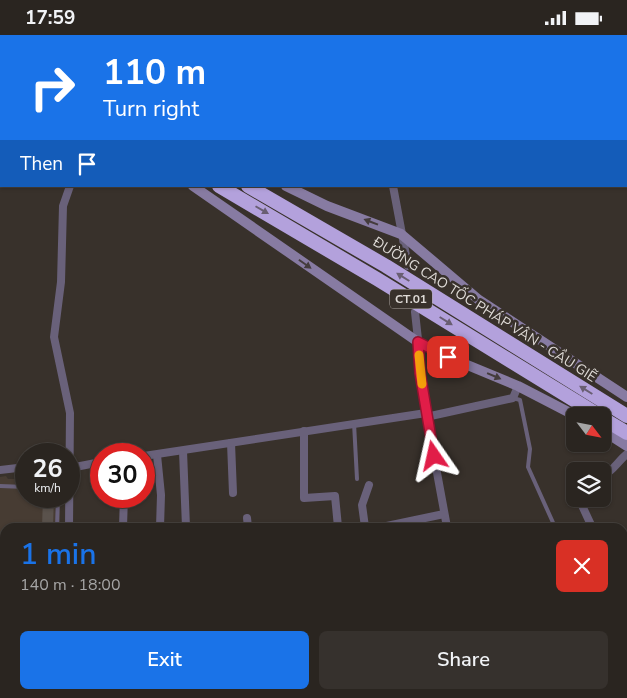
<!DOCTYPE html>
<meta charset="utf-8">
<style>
:root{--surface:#2a2520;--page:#36312d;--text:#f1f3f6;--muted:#a5a5a5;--line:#46423e;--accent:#1a73e8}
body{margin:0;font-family:"Nunito Sans",sans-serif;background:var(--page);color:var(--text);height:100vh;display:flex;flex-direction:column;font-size:19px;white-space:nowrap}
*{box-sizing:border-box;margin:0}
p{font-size:16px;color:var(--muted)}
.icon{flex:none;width:28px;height:28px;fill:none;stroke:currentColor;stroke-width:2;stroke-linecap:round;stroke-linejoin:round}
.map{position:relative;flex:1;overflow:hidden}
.side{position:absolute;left:0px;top:488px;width:628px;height:176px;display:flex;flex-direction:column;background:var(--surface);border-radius:15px 15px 0 0;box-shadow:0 1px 4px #0004,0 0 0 1px var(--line)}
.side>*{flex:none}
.hud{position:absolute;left:0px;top:0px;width:628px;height:152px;box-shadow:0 1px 4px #0004,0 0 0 1px var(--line);background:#1a73e8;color:#fff;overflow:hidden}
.needle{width:32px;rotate:122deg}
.buttons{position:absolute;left:566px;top:372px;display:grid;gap:10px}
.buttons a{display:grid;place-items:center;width:45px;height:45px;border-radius:8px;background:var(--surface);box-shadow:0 1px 4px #0004,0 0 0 1px var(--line);font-size:25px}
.speed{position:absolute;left:15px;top:408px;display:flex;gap:10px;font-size:25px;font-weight:700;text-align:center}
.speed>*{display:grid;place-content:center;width:65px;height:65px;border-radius:50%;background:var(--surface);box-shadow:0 1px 4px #0004,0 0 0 1px var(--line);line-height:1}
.speed small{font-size:12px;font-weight:400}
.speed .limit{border:8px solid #d22;background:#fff;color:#111}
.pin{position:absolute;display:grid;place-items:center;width:42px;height:42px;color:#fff;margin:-21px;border-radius:10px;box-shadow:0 2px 8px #0006}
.me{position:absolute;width:55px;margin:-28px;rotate:349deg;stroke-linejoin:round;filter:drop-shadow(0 0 4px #0008)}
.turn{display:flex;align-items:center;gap:18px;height:105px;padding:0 20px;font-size:22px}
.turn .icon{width:65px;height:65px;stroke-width:2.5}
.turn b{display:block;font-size:35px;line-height:42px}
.then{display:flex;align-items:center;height:48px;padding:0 20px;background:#0003;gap:10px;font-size:19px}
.round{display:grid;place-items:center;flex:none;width:52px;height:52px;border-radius:8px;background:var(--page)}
.headline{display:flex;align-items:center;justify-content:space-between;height:85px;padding:0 20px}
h1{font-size:30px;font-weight:600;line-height:38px;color:var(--accent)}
.cta{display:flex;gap:10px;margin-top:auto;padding:10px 20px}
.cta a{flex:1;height:58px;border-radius:8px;background:var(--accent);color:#fff;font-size:20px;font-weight:600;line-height:58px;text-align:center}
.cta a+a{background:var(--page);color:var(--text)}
.status{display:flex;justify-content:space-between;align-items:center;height:35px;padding:0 25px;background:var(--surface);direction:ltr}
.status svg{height:14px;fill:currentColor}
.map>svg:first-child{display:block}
.built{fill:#473c33}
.building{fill:#5a524c}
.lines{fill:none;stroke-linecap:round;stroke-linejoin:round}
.lane{stroke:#69617a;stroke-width:4}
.street{stroke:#69617a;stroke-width:8}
.secondary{stroke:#877ba2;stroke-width:10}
.highway{stroke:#b3a1dc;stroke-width:14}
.oneway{fill:#695e72}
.oneway2{fill:#443c3d}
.route-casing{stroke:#92132f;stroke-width:12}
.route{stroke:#e11d48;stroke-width:9}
.slow{stroke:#f59e0b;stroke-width:9}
.labels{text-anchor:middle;stroke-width:5;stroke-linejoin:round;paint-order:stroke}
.shield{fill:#38312b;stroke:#aca7a3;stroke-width:1}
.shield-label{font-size:12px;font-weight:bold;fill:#dedad6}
.street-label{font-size:14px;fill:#dedad6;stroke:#38312b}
</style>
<div class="status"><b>17:59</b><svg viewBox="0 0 49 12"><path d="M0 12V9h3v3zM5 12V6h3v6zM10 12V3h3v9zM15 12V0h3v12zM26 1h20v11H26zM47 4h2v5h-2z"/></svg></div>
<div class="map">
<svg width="627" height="663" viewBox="0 0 627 663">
<rect width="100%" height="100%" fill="#38312b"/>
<path class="built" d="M6 441 8 444H26V461H60V492H5V535L0 534V442Z"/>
<path class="building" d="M43 461H54L53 492H42Z"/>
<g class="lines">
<g class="lane">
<path d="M513 363 520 365 530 414 528 432 555 492"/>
<path d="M354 388 357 444"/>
<path d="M0 451 26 452"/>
<path d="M18 451V433"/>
<path d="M57 492 58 461"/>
<path d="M0 530H5"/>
<path d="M0 576 5 578"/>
</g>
<g class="street">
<path d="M93 0V1"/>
<path d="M323 0 324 1"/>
<path d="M368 0V1"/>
<path d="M211 1 217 0"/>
<path d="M471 1 475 0"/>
<path d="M393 151 408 231"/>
<path d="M415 277 426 378 447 492"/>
<path d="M426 382 513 363 518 351"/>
<path d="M304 396V463L335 461 338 492"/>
<path d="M231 408 233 458"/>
<path d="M183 416 186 492"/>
<path d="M157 420 161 460 160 492"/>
<path d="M144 421 426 378"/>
<path d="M70 433 101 427"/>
<path d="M0 435 26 432"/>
<path d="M602 441C612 438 618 426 627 419"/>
<path d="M602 456 606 467"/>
<path d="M579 464 592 492"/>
<path d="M247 483 248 492"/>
<path d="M69 492 70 378 54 302 61 247 63 171 70 151"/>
<path d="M123 492 124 461"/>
<path d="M365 492 362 470 369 450"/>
<path d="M382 492 444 479"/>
<path d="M622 637 627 635"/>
<path d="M8 659V663"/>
<path d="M137 659V663"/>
<path d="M192 659 193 663"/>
<path d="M244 659 245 663"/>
<path d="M302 659 303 663"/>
<path d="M380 659V663"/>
<path d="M431 659 432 663"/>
<path d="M462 659 463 663"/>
<path d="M559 663 571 659"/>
</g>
<g class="secondary">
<path d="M0 5 1 6"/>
<path d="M0 49H1"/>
<path d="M193 151 418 307 448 322 518 351 576 381"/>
<path d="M286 151 327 171 401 199 479 265 627 362"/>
<path d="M602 395 627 411"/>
</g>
<g class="highway">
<path d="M0 21H1"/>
<path d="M0 37H1"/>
<path d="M219 151 377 244 600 381"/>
<path d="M248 151 386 231 627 381"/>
<path d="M602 383 627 398"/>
</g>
</g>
<defs><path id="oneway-solid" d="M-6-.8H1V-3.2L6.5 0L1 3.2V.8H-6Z" transform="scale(1.25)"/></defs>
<g class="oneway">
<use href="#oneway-solid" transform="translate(262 175) rotate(30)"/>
<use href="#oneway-solid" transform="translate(403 242) rotate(-148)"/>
<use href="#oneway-solid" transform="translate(446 286) rotate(32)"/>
<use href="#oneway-solid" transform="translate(586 355) rotate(-148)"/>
</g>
<g class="oneway2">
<use href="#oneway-solid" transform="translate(371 187) rotate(-159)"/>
<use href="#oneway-solid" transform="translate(305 229) rotate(35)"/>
<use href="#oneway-solid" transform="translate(494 341) rotate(23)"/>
</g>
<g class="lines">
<g class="route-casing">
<path id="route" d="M434 421 420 338 418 307 448 322"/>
</g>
<use href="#route" class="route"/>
<path class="slow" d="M419 320 422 349"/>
</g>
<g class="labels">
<rect class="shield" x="390" y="254.5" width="42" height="19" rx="4"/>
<g class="shield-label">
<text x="411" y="268">CT.01</text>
</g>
<g class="street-label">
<text transform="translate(485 274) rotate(32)" y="5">ĐƯỜNG CAO TỐC PHÁP VÂN - CẦU GIẼ</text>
</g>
</g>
</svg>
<div class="buttons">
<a><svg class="needle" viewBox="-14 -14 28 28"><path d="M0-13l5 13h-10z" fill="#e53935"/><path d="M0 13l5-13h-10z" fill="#a5a5a5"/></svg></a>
<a><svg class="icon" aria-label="layers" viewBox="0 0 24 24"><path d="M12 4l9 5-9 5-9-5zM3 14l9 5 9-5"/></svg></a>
</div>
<div class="speed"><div>26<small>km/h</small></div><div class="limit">30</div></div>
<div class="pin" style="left:448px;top:322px;background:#d93025"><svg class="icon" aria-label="arrive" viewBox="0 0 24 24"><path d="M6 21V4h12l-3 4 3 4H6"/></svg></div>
<svg class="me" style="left:434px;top:421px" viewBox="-20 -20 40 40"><path d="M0-17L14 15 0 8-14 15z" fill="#e11d48" stroke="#fff" stroke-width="4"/></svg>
<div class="hud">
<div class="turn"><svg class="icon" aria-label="right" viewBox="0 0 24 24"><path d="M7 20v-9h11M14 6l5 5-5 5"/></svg><div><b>110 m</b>Turn right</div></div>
<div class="then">Then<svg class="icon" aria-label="arrive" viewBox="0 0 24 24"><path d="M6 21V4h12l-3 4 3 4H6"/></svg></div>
</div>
<section class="side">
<div class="headline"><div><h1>1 min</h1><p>140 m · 18:00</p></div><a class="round" style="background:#d93025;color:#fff"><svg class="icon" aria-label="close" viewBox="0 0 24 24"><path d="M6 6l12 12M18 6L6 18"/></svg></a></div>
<div class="cta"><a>Exit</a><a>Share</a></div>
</section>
</div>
